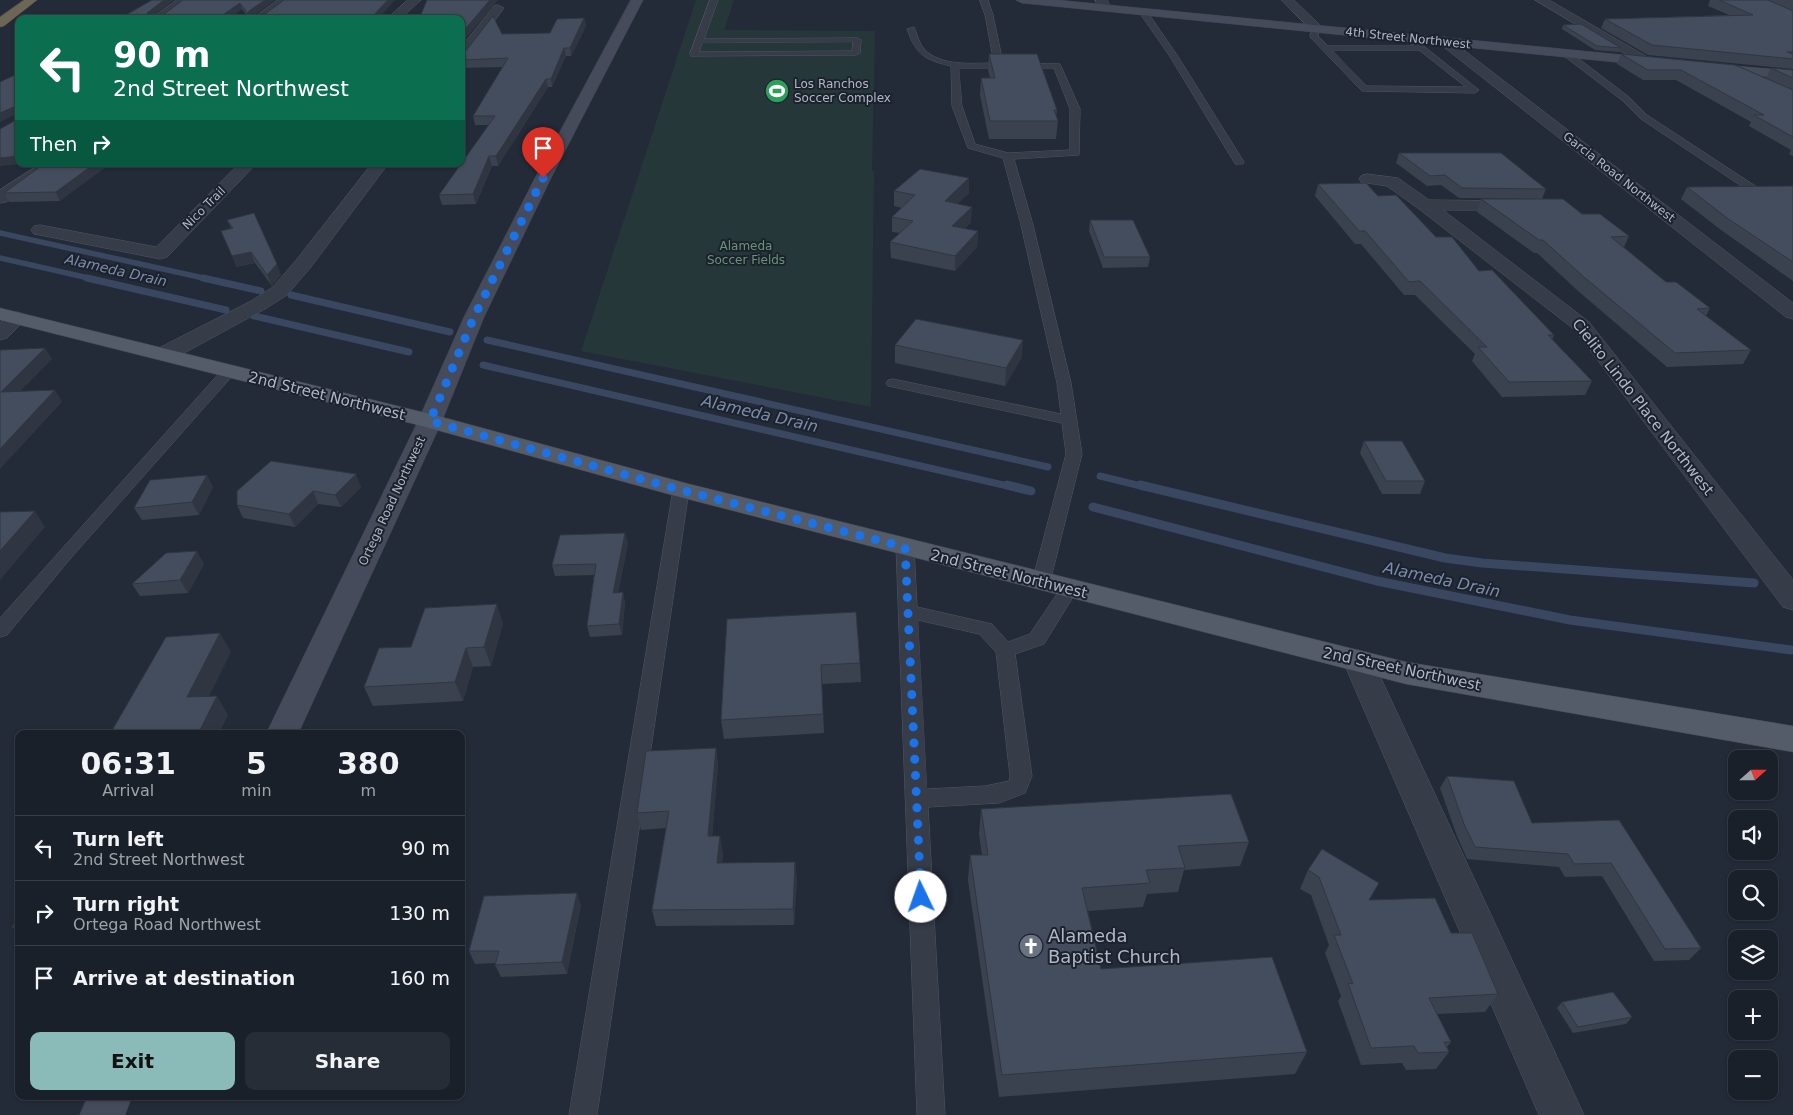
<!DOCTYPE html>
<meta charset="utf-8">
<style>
:root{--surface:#1a202a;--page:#272d36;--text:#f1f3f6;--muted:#9fa3a8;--line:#383e47;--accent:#8bbbb9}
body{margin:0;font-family:"DejaVu Sans",sans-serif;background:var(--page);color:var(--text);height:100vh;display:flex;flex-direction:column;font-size:19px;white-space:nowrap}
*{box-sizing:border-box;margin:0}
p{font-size:16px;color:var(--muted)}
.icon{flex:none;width:28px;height:28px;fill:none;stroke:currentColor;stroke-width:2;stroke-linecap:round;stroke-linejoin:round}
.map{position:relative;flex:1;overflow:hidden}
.panel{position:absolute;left:15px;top:730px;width:450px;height:370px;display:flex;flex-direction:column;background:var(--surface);border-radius:10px;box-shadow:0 1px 4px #0004,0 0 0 1px var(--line)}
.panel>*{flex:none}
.guide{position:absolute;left:15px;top:15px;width:450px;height:152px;border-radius:10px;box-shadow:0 1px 4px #0004,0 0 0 1px var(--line);background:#0b6e4f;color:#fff;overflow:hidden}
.needle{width:32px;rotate:69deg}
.tools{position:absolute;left:1728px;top:750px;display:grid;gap:10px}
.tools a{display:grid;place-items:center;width:50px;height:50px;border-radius:10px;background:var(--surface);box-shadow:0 1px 4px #0004,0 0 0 1px var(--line);font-size:25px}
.pin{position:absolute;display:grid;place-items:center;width:42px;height:42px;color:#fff;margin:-51px -21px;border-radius:50% 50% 50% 0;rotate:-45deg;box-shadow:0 0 5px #0007}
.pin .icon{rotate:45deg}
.me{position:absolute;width:55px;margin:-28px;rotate:357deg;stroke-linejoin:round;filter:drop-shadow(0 0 4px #0008)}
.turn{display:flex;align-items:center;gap:18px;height:105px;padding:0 15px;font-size:22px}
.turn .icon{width:65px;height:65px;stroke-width:2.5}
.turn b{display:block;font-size:35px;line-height:42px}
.then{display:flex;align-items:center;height:48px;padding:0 15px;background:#0003;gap:10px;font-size:19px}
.eta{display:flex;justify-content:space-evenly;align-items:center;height:85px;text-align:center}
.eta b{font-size:30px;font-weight:600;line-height:35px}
.action{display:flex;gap:10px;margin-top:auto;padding:10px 15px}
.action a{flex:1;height:58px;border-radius:10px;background:var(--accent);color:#111;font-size:20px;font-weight:600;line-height:58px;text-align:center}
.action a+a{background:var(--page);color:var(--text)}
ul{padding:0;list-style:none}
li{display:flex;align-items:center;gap:15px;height:65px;padding:0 15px;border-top:1px solid var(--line)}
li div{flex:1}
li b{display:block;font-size:19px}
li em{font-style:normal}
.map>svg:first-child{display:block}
.green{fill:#26373a}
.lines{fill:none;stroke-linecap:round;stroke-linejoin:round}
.stream-far2{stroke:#394761;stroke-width:5.5}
.stream-far1{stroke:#394761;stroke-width:7}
.stream{stroke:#394761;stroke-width:9}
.lane-casing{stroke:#515763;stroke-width:1}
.street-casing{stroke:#515763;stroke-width:1}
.secondary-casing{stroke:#404652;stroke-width:1}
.primary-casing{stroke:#404652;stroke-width:1}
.highway-casing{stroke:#414753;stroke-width:1}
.lane{fill:#363d49;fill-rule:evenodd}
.street{fill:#363d49;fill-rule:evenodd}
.secondary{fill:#454b5b;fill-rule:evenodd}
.primary{fill:#545b69;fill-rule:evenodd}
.highway{fill:#6e6654;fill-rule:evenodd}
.wall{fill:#3a4250}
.shaded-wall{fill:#303641}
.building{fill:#444d5d;stroke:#303641}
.route{stroke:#1a73e8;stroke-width:9;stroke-dasharray:0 16.2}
.labels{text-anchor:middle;stroke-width:4;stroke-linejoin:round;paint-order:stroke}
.far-street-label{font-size:12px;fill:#b1b7c5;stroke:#1c222d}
.far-poi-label{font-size:12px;fill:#b1b7c5;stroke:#1c222d;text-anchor:start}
.far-park-label{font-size:12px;fill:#6a9476;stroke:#1c222d}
.far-water-label{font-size:14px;font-style:italic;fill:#7b8cab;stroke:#1c222d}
.street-label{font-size:15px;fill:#b1b7c5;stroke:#1c222d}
.water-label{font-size:16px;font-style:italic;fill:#7b8cab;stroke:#1c222d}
.near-poi-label{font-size:18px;fill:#b1b7c5;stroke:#1c222d;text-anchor:start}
</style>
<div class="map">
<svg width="1793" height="1115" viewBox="0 0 1793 1115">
<rect width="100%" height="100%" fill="#232a38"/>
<path class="green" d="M696 0H734L724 30 875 31 872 171H874L871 407 581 351Z"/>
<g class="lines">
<g class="stream-far2">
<path d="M0 233 208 279"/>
<path d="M0 258 93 279"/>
</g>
<g class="stream-far1">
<path d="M87 278 226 310"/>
<path d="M203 278 261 291"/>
<path d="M291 295 450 332"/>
<path d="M254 316 409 352"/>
<path d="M487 340 1048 467"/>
<path d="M483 365 1012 487"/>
<path d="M1100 476 1145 487"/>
</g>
<g class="stream">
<path d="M1007 485 1031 491"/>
<path d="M1140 485 1445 558 1482 563 1754 583"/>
<path d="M1093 507 1377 581 1570 620 1791 650"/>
</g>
<g class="lane-casing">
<g id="lane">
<path d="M710 0H718L704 39 857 38 861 40 860 53 856 55 691 56 690 54ZM853 42 852 51 699 52 702 43Z"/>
<path d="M980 0H988L993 15 1003 63 1060 64 1080 109 1079 155 1014 159 1033 225 1071 383 1082 454 1050 582 1047 586 1041 588 1035 586 1032 582 1066 454 1062 423 893 387 888 386 886 383 888 380 893 379 1061 414 1057 383 1021 225 1003 158 968 148 952 106 951 66C925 60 916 55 907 29L914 27C917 34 919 43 924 49 941 67 973 63 994 63L985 15ZM959 68H1054L1070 109V150L1008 153 975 144 962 106Z"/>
<path d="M1140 10H1146L1177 55 1244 162 1243 164H1235L1234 162 1169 55 1139 12Z"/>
<path d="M1314 27H1320L1318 36 1328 46H1413L1404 38 1411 36 1479 90 1475 93 1362 91 1311 38 1310 36ZM1332 50H1419L1466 87 1367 86Z"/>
<path d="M1564 52H1570L1629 97 1647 115 1760 189 1761 191 1760 193H1752L1641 119 1623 101 1564 56Z"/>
<path d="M228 368 233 369 235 372 233 375 70 559 7 635 0 637V618L223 369Z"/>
<path d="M681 485 687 487 689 490 597 1115H569L673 490 675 487Z"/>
<path d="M905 541 911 543 914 547 917 607 992 624 1008 642 1030 634 1063 585 1069 583 1075 585 1078 589 1044 644 1015 654 1032 776 1025 793 999 803 928 807 945 1115H917L896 547 899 543ZM918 620 979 634 996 652 1010 776 1009 781 985 786 927 789Z"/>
</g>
</g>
<g class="street-casing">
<g id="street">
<path d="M177 0H190L165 19H151Z"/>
<path d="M278 0H291L266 19H252Z"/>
<path d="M408 0H421L400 19H387Z"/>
<path d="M1095 0H1107L1111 8 1109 10H1101Z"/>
<path d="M1282 0H1294L1321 26 1323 29 1321 32H1313Z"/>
<path d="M1535 0H1549L1656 62 1649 66 1644 65Z"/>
<path d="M498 5 504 8 466 59 461 60V47L494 6Z"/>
<path d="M1444 37 1448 38 1793 303V319L1786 317 1440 44 1438 41Z"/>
<path d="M40 164H58L6 202 0 203V190Z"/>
<path d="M239 164H256L167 257 160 259 40 235 34 234 31 230 34 226 40 225 156 247Z"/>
<path d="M372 164H388L311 267 287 295 265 309 173 359 165 360 157 359 154 354 157 349 251 301 273 287 297 259Z"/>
<path d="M1367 174 1398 178 1429 200 1522 201 1525 205 1522 209 1516 210H1443L1589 322 1793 580V610L1783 607 1575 330 1419 209 1387 186 1361 182 1359 179 1361 176Z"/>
<path d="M17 312 24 314 27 318 7 338 0 340V323L10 314Z"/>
<path d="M1358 650 1369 653 1373 661 1584 1115H1539L1343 661 1347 653Z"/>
</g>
</g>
<g class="secondary-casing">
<g id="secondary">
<path d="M631 0H643L551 178 484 317 442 421 298 734H266L418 421 464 317 535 178Z"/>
<path d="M1016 0H1057L1655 58 1662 62 1655 66 1022 3Z"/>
<path d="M1713 64 1793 71V79L1708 71 1706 68 1708 65Z"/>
<path d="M88 1096H132L125 1115H80Z"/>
</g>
</g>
<g class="primary-casing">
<path id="primary" d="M0 308 438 416 689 484 1406 662 1793 726V752L1406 684 672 495 422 426 0 320Z"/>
</g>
<g class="highway-casing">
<path id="highway" d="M24 0H37L4 26 0 27V17Z"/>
</g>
<use href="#lane" class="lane"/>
<use href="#street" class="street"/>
<use href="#secondary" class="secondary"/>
<use href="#primary" class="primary"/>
<use href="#highway" class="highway"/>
</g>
<g class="wall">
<path d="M152 0H174L154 15H163L183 0H275L255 14 378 19H249L242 9 228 19H119Z"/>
<path d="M1710 0H1793V69L1648 55 1601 28 1605 19 1729 15 1708 6Z"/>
<path d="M584 18 586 26 571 56H566L552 87H548L498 166H492L476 204 442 205 439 195 489 125H475L473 116 503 67 461 68V53L465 52 502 34 550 33Z"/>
<path d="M1563 25 1621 48 1619 52 1595 50 1562 29Z"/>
<path d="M989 54 1057 110 1056 116 1058 121 1056 139H989L980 95 981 78H990L988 70Z"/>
<path d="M1621 54 1766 78 1771 68 1793 70V156L1789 154 1791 150 1749 126 1751 122 1676 80H1643L1617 64Z"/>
<path d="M1399 153 1546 189 1542 199 1459 198 1441 185 1427 186 1396 163Z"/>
<path d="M44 164 60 201 9 202 4 193Z"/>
<path d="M1318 184 1378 196 1436 237 1479 271 1554 335 1552 340 1592 381 1585 395 1502 397 1472 361 1475 354 1415 295H1404L1361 244H1355L1315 196Z"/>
<path d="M1793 186V281L1721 230 1681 199 1687 187Z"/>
<path d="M894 191 969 193 957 204 971 222 964 229 978 231 977 247 955 271 891 258 890 242 900 233 892 232V217L902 208 894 206Z"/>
<path d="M1481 199 1582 214 1629 236 1624 247 1666 282 1710 308 1706 316 1751 350 1743 364 1667 367 1578 291 1537 253H1534L1477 212Z"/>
<path d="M227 220 281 275 272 286 255 263 236 267 231 228Z"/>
<path d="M1090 220 1150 257 1148 267 1103 268 1089 231Z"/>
<path d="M895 345 1022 357 1005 386 895 363Z"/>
<path d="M1364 441 1425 481 1420 494H1382L1360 453Z"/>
<path d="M213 487 199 515 142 520 134 508Z"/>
<path d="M361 487 341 507 318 504 295 527 243 518 237 505V491Z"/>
<path d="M628 543 618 593 623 592 625 603 622 635 590 637 587 626 594 575 555 576 552 565Z"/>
<path d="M204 564 188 593 140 596 132 584Z"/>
<path d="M727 619 860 663 861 682 822 684 824 733 724 739 721 720Z"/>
<path d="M503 623 491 666 473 667 463 701 373 706 364 687 411 647Z"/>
<path d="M716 748 718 765 712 836 723 853 722 863 797 879 794 925 656 926 652 910 666 828 641 830 637 813Z"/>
<path d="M1447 776 1532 823 1619 820 1701 948 1689 960 1654 961 1602 876 1565 877 1559 867 1467 859 1457 836 1440 788Z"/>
<path d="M981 809 1249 842 1240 866 1184 870 1178 892 1147 894 1143 907 1088 911 1101 969 1307 1052 1295 1074 999 1097 968 880 970 855H982L979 834Z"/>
<path d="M1308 870 1370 900 1451 933 1498 994 1485 1012 1437 1014 1451 1042 1447 1047 1449 1052 1436 1069 1406 1070 1402 1063 1361 1065 1338 1001 1341 996 1325 953 1329 945 1311 895 1300 889Z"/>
<path d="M581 905 567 974 501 977 495 965 496 963 475 964 469 951Z"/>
<path d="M19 917V934L12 927Z"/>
<path d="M1562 1002 1632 1017 1626 1024 1573 1033 1557 1008Z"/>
<path d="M295 1096H319L296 1098Z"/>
</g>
<g class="shaded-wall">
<path d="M164 0H174L149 19 147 13Z"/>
<path d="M265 0H275L251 18 249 15V11Z"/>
<path d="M388 0H395L378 19H370Z"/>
<path d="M490 0H498L461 44V34Z"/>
<path d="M240 3 242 9 228 19H217Z"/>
<path d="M584 18 586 26 571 56 570 48Z"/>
<path d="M564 48 566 56 552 87 551 79Z"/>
<path d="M546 79 548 87 498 166 496 156Z"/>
<path d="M16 106 19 113 0 122V113Z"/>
<path d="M19 156V164H21L0 166V158Z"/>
<path d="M489 156 492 166 476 204 473 194Z"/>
<path d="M94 164H110L60 201 56 192Z"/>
<path d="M969 178V193L944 217 945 201Z"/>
<path d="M972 207 971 222 952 242V226Z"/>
<path d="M978 231 977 247 955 271V256Z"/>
<path d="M251 252 255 263 236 267 232 256Z"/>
<path d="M277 264 281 275 272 286 267 275Z"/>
<path d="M1023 340 1022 357 1005 386 1006 368Z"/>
<path d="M45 348 52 359 8 404 1 392Z"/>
<path d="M55 390 62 402 0 469V449Z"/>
<path d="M356 474 361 487 341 507 335 495Z"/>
<path d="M207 475 213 487 199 515 192 502Z"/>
<path d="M313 491 318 504 295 527 289 514Z"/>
<path d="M35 511 45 527 0 580V551Z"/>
<path d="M625 533 628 543 616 604 613 593Z"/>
<path d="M197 551 204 564 188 593 180 580Z"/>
<path d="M623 592 625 603 622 635 619 624Z"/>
<path d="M497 604 503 623 491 666 484 647Z"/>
<path d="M220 633 231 652 199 717 187 697Z"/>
<path d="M466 648 473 667 463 701 455 682Z"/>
<path d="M217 696 228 715 219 734H198Z"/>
<path d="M716 748 718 765 711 853 708 836Z"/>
<path d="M720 836 723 853 720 879 717 863Z"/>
<path d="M795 862 797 879 794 925 793 909Z"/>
<path d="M577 893 581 905 567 974 562 962Z"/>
</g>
<g class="building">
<path d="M152 0H164L147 13 148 15H163L183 0H265L249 11 248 14H265L284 0H388L370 19H252L240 3 217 19H119Z"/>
<path d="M427 0H490L461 34V19H419Z"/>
<path d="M1719 0H1768L1793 11V52H1787L1793 54V59L1652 45 1605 19 1753 15Z"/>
<path d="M493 16 502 34 550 33 557 19 584 18 570 48H564L551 79H546L496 156H489L473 194 439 195 495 116H473L508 58 461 60V53L465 52Z"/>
<path d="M1581 24 1621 48 1597 46 1563 25Z"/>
<path d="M989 54H1037L1057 110H1054L1058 121H990L981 78H995Z"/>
<path d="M1621 54 1735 65 1793 90V137L1754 115H1764L1681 70H1648Z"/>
<path d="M1771 68 1793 70V78Z"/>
<path d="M19 73V156L0 158V129L16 120V106L0 113V82Z"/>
<path d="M1399 153H1501L1546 189 1462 188 1445 175 1430 176Z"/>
<path d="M44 164H94L56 192 4 193Z"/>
<path d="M920 169 969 178 945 201 972 207 952 226 978 231 955 256 890 242 913 221 892 217 915 195 894 191Z"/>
<path d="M1366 183 1378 196 1396 195 1436 237H1452L1479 271 1492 270 1554 335H1548L1592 381 1509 382 1478 347H1487L1420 281 1409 282 1365 231H1359L1318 184Z"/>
<path d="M1793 186V262L1727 218 1687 187Z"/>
<path d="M1481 199H1563L1582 214H1600L1629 236 1611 237 1666 282H1676L1710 308 1697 309 1751 350 1675 353 1584 277 1543 240H1539Z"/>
<path d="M254 213 277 264 267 275 251 252 232 256 221 231 233 228 227 220Z"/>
<path d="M1090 220H1133L1150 257H1104Z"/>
<path d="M916 319 1023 340 1006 368 895 345Z"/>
<path d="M45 348 1 392 55 390 0 449V350Z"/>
<path d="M1364 441H1402L1425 481H1386Z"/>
<path d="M271 461 356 474 335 495 313 491 289 514 237 505V491Z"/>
<path d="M207 475 192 502 134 508 150 480Z"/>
<path d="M35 511 0 551V512Z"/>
<path d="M625 533 613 593 623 592 619 624 587 626 596 564 552 565 560 535Z"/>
<path d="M197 551 180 580 132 584 166 553Z"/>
<path d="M497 604 484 647 466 648 455 682 364 687 379 648 411 647 425 608Z"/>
<path d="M856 612 860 663 821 665 823 714 721 720 727 619Z"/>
<path d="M220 633 187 697 217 696 198 734H110L166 637Z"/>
<path d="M716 748 708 836H720L717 863 795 862 793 909 652 910 669 811 637 813 646 751Z"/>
<path d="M1447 776 1514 781 1532 823 1619 820 1701 948 1665 949 1611 863 1574 864 1568 854 1475 847 1464 824Z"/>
<path d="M1231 794 1249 842 1178 846 1185 868 1146 870 1150 883 1082 888 1101 969 1272 957 1307 1052 1002 1075 970 855H988L981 809Z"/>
<path d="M1322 849 1379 883 1369 900 1435 898 1451 933H1472L1498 994 1429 998 1451 1042H1444L1449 1052 1418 1053 1414 1046 1371 1048 1348 983 1353 984 1334 935H1341L1319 877 1308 870Z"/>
<path d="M577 893 562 962 495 965 499 951H469L484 896Z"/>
<path d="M19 917V927H12Z"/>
<path d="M1613 992 1632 1017 1578 1027 1562 1002Z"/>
</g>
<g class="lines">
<path class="route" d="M543 178 474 317 430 421 681 490 905 547 921 897"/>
</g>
<defs>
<g id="stadium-disc" transform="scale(1.25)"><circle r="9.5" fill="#2e9e5b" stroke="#1c222d"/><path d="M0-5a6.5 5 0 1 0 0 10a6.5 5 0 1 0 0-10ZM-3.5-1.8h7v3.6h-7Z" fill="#fff"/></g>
<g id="church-disc" transform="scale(1.25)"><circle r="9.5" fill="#6b7280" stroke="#1c222d"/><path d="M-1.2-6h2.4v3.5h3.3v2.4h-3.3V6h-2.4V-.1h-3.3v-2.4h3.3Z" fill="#fff"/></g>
</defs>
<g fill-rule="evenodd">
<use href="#stadium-disc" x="777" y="91"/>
<use href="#church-disc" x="1031" y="946"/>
</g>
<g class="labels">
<g class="far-street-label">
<text transform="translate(1408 38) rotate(6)" y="4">4th Street Northwest</text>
<text transform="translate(1619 177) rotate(38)" y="4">Garcia Road Northwest</text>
<text transform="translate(204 208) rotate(-45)" y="4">Nico Trail</text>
<text transform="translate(392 501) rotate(-65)" y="4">Ortega Road Northwest</text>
</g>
<g class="far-poi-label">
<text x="794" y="88">Los Ranchos<tspan x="794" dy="14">Soccer Complex</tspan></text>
</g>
<g class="far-park-label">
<text x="746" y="250">Alameda<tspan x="746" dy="14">Soccer Fields</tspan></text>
</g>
<g class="far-water-label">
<text transform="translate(116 270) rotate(13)" y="5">Alameda Drain</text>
</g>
<g class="street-label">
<text transform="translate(327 396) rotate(14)" y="5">2nd Street Northwest</text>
<text transform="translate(1643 407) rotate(52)" y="5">Cielito Lindo Place Northwest</text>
<text transform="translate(1009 574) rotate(14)" y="5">2nd Street Northwest</text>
<text transform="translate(1402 669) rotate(12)" y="5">2nd Street Northwest</text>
</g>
<g class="water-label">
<text transform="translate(760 413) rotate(13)" y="6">Alameda Drain</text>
<text transform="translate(1442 579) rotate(12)" y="6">Alameda Drain</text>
</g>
<g class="near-poi-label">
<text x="1048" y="942">Alameda<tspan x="1048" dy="21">Baptist Church</tspan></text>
</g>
</g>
</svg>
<div class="tools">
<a><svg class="needle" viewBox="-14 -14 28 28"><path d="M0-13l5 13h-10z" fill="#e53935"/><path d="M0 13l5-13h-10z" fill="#9fa3a8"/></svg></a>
<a><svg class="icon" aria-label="sound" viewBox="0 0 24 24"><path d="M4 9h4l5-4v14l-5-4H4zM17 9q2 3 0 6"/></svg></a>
<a><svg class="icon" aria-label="search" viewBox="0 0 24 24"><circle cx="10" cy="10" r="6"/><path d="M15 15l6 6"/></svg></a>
<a><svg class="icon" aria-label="layers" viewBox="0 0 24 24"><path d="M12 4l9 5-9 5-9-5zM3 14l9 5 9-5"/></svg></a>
<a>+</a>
<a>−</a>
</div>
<div class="pin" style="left:543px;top:178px;background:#d93025"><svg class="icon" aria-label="arrive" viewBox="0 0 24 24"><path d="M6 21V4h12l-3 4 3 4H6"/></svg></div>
<svg class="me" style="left:921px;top:897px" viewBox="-20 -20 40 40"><circle r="19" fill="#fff"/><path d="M0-13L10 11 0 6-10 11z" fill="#1a73e8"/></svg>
<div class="guide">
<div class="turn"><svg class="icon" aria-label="left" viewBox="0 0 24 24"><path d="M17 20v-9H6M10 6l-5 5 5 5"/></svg><div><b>90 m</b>2nd Street Northwest</div></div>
<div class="then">Then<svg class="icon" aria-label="right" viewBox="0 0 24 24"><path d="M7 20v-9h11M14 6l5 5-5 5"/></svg></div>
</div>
<section class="panel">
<div class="eta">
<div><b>06:31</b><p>Arrival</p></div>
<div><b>5</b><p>min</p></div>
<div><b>380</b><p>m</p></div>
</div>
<ul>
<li><svg class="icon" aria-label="left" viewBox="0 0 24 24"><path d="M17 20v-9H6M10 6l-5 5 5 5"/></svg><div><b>Turn left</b><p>2nd Street Northwest</p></div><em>90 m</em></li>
<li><svg class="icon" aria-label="right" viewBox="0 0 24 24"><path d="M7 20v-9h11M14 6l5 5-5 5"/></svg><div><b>Turn right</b><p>Ortega Road Northwest</p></div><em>130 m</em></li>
<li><svg class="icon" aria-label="arrive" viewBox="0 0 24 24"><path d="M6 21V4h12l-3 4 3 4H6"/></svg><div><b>Arrive at destination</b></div><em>160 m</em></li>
</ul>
<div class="action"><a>Exit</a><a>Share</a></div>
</section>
</div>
